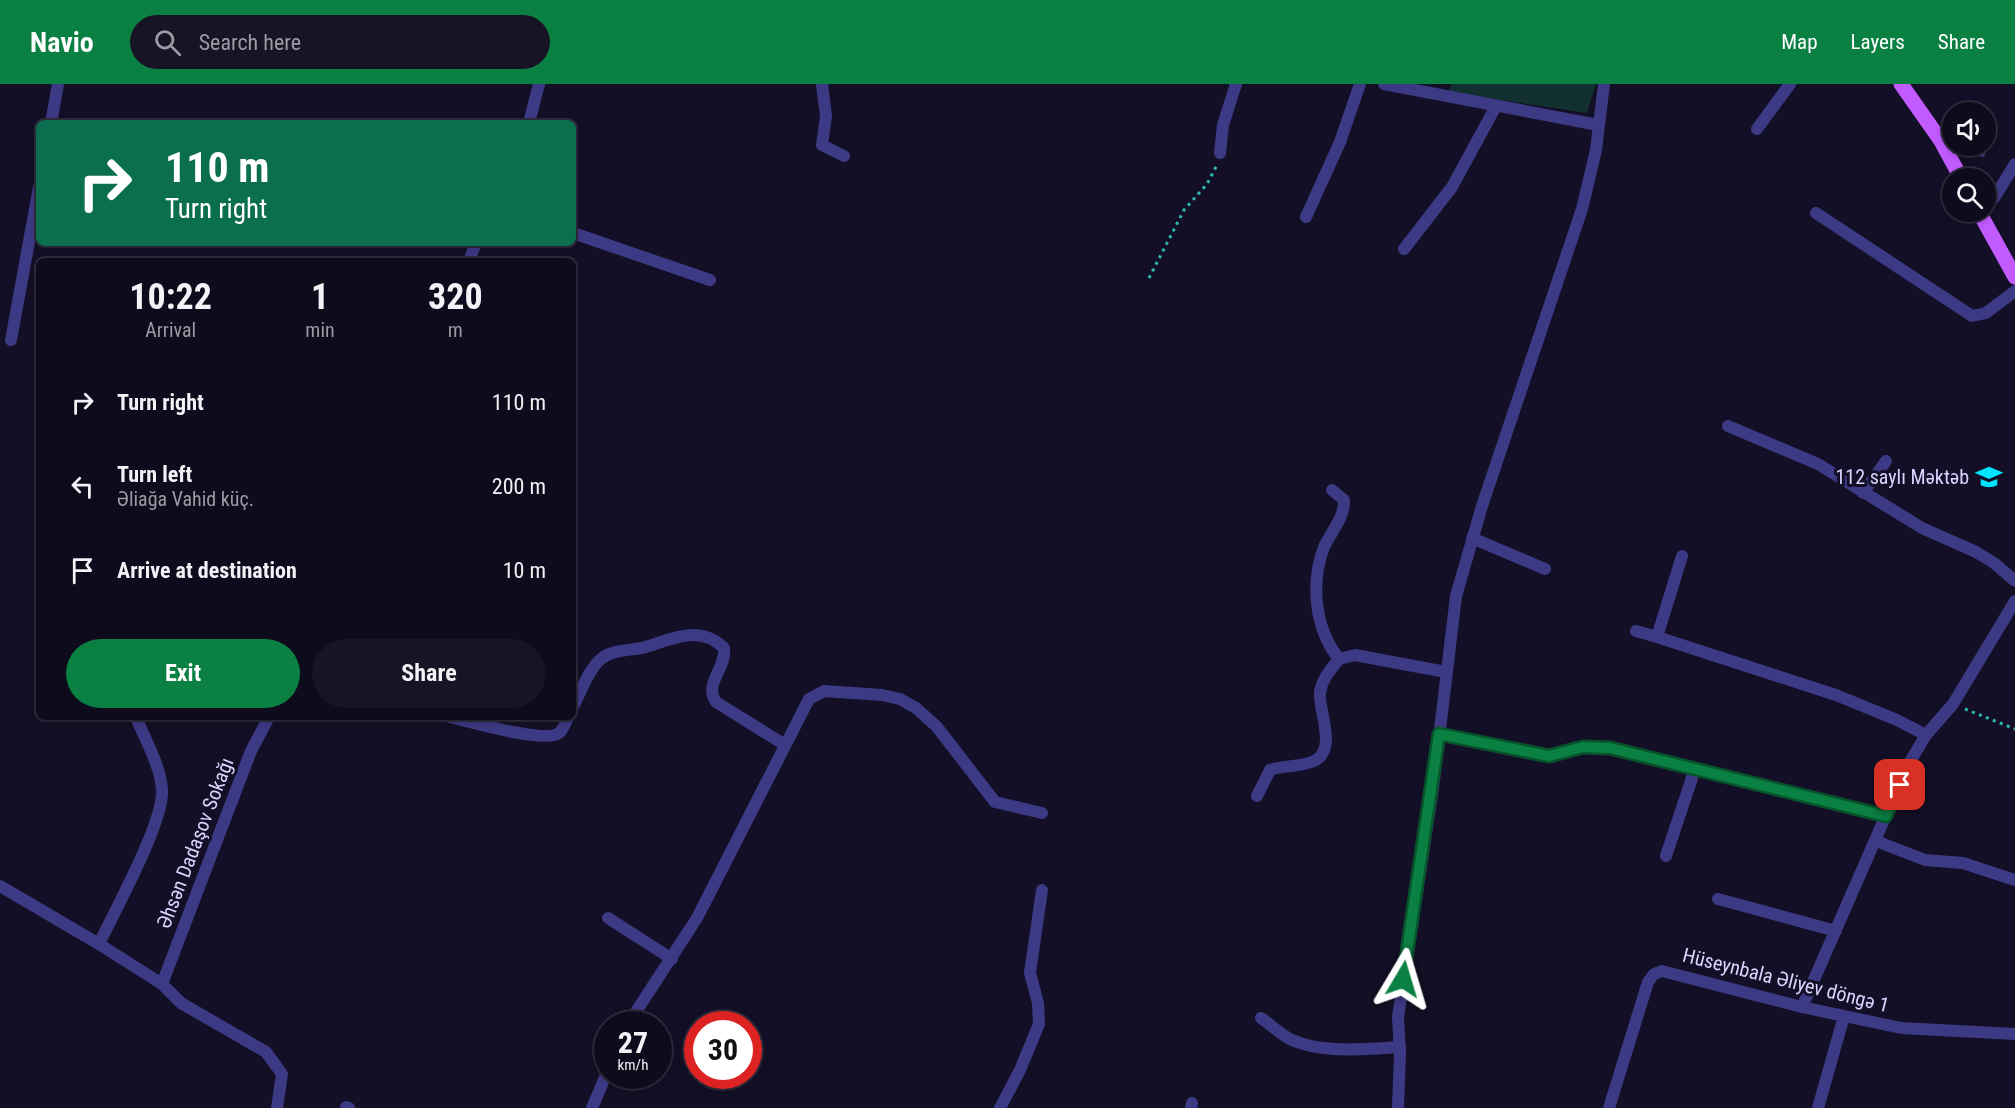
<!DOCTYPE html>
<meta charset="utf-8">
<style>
:root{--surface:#0e0b1c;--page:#171425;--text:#f1f3f6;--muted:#9b9ba3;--line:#2e2b3b;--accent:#0b8043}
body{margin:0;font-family:"Roboto Condensed",sans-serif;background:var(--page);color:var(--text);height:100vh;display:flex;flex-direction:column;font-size:22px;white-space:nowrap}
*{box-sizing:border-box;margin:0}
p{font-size:20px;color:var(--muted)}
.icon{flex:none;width:33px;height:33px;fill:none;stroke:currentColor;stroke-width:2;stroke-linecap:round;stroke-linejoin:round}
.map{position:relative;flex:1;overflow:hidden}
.sheet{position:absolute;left:36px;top:174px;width:540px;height:462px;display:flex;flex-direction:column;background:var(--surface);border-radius:9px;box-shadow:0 3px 9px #0003,0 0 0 2px var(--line)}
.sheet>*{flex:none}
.banner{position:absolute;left:36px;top:36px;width:540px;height:126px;border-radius:9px;box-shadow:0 3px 9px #0003,0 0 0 2px var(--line);background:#0b6e4f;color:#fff;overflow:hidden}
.tools{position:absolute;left:1942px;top:18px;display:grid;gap:12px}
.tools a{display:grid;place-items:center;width:54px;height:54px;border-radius:50%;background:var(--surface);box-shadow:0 3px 9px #0003,0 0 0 2px var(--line);font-size:30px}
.speed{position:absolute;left:594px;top:927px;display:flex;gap:12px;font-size:30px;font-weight:700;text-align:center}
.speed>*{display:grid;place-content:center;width:78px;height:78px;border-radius:50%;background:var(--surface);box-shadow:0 3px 9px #0003,0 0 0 2px var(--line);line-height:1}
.speed small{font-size:15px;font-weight:400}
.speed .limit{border:9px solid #d22;background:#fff;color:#111}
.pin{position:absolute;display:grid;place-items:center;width:51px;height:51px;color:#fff;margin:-26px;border-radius:12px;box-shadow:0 3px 9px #0006}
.me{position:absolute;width:66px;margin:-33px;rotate:7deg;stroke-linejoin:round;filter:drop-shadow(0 0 4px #0008)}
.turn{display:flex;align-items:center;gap:21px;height:126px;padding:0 30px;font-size:27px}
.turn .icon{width:78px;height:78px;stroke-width:2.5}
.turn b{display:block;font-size:42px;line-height:51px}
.eta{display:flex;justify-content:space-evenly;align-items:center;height:102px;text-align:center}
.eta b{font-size:36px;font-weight:700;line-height:42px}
.cta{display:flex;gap:12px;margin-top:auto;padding:12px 30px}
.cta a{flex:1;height:69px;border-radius:36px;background:var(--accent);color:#fff;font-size:24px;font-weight:700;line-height:69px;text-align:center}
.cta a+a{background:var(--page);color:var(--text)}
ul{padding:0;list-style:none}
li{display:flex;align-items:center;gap:18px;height:84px;padding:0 30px}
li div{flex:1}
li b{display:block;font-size:22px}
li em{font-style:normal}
header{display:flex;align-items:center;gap:36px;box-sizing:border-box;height:84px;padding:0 30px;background:var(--accent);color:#fff}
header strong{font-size:28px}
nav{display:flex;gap:33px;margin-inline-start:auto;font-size:21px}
.search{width:420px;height:54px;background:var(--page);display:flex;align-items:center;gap:15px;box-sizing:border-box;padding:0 21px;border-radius:33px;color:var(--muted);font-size:22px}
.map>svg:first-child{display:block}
.green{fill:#12302f}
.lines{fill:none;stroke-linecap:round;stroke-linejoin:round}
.path{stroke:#2fb8b0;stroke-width:3;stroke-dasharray:3 4.5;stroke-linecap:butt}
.lane{stroke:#3d3a85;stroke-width:6}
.street{stroke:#3d3a85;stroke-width:12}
.primary{stroke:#c25bff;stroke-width:15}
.route-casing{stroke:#07532c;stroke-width:15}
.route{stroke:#0b8043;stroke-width:10}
.labels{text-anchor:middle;stroke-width:6;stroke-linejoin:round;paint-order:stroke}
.poi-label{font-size:20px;fill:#d9d4ff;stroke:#130f26;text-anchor:end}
.street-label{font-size:20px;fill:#d9d4ff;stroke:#130f26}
</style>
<header>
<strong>Navio</strong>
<div class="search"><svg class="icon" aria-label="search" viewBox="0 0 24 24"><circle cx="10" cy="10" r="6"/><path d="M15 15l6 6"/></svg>Search here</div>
<nav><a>Map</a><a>Layers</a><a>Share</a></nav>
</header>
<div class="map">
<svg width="2015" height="1024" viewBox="0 0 2015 1024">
<rect width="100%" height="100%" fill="#130f26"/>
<path class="green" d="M1452 0H1596L1587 29 1448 8Z"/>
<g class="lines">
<g class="path">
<path d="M1149 194 1184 126 1207 100 1217 81"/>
<path d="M1965 625 2015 645"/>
</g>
<g class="lane">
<path d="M1941 57 1953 51"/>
<path d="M1974 62 1982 70"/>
</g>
<g class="street">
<path d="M822 0 826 32 822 61 844 72"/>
<path d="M1384 0 1598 41"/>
<path d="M51 39 58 0"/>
<path d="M529 39 539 0"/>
<path d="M1757 45 1790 0"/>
<path d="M1220 69 1223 41 1236 0"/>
<path d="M1986 119 1994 114 2015 80"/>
<path d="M1816 129 1972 232 1986 229 2015 207"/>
<path d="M1306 133 1340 58 1360 0"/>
<path d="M573 149 710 196"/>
<path d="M1404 165 1452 103 1496 22"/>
<path d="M469 177 476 159"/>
<path d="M11 256 39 103"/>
<path d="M1728 342 1818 380 1922 444 1976 468 1994 479 2015 497"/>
<path d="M1332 406 1344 416C1345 433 1331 448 1324 463 1310 500 1315 545 1339 575"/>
<path d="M1863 409 1886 377"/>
<path d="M1472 454 1545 485"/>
<path d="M1682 472 1657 553 1836 611 1897 636 1926 651"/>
<path d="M1636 547 1657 553"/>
<path d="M573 623C581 608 588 586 601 575 612 565 631 567 646 563 672 555 700 540 724 564 727 584 703 600 716 618L785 661"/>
<path d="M449 633C468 637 545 660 559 649 563 646 566 638 568 633"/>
<path d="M1439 650 1549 672 1583 663 1610 664 1886 732"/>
<path d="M1257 712 1270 686C1284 681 1305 683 1316 676 1337 663 1318 626 1320 608 1322 595 1331 585 1339 575L1355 571 1446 588"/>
<path d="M1876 757 1925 776 1963 779 2015 796"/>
<path d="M1666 772 1695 685"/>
<path d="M0 802 99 860 162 900 181 919 266 968 282 990 277 1024"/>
<path d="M1718 815 1836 847"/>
<path d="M608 834 672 875"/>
<path d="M99 860C115 826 163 740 162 707 161 682 145 656 136 633"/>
<path d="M162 900 251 667 269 633"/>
<path d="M1802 923 1908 681 1926 651 1953 620 2015 517"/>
<path d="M1261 934C1271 941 1281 951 1292 956 1323 970 1367 965 1400 963"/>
<path d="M628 940 697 834 809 615 824 607 882 611 900 615 916 624 937 643 995 718 1042 729"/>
<path d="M346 1023 349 1024"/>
<path d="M592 1024 608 986"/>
<path d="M1000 1024 1020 986 1039 940 1038 919 1030 889 1042 806"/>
<path d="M1191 1024 1192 1019"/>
<path d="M1398 1024 1400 970 1398 933 1433 704 1456 512 1482 422 1582 125 1596 66 1604 0"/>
<path d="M1609 1024 1648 898 1654 890 1662 887 1802 923 1901 944 2015 950"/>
<path d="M1818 1024 1844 932"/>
</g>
<g class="primary">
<path d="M1901 0 1941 57 1961 94"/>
<path d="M1979 128 2015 193"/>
</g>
</g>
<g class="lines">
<g class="route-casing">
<path id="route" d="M1403 895 1439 650 1549 672 1583 663 1610 664 1886 732 1900 701"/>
</g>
<use href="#route" class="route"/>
</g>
<defs>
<g id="school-bare" transform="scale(2.07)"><path d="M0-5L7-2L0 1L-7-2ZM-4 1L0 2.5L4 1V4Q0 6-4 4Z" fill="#00e5ff" stroke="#130f26" stroke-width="2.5" paint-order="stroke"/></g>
</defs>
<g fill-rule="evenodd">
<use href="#school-bare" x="1989" y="393"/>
</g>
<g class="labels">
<g class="poi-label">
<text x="1969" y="400">112 saylı Məktəb</text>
</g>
<g class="street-label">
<text transform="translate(195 759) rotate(-69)" y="7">Əhsən Dadaşov Sokağı</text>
<text transform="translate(1786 896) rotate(14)" y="7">Hüseynbala Əliyev döngə 1</text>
</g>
</g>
</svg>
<div class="tools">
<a><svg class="icon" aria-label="sound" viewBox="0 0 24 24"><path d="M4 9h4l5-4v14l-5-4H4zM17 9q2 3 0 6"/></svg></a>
<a><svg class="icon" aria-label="search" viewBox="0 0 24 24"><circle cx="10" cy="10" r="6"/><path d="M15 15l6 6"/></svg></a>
</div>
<div class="speed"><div>27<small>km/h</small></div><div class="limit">30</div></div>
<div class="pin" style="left:1900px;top:701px;background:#d93025"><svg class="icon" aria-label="arrive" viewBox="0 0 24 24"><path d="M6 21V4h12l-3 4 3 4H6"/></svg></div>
<svg class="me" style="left:1403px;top:895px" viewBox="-20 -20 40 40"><path d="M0-17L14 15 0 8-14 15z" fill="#0b8043" stroke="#fff" stroke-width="4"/></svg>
<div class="banner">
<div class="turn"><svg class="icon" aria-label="right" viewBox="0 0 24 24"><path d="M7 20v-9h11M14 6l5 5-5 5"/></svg><div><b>110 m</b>Turn right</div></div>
</div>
<section class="sheet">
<div class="eta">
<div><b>10:22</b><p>Arrival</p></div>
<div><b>1</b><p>min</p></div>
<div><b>320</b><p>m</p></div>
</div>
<ul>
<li><svg class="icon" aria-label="right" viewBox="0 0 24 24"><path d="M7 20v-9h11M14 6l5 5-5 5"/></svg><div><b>Turn right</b></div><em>110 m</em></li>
<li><svg class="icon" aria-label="left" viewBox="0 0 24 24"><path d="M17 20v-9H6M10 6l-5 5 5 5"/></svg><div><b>Turn left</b><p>Əliağa Vahid küç.</p></div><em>200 m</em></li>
<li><svg class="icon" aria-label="arrive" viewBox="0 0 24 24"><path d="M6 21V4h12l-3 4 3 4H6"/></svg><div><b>Arrive at destination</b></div><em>10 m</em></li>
</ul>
<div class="cta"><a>Exit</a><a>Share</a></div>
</section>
</div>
